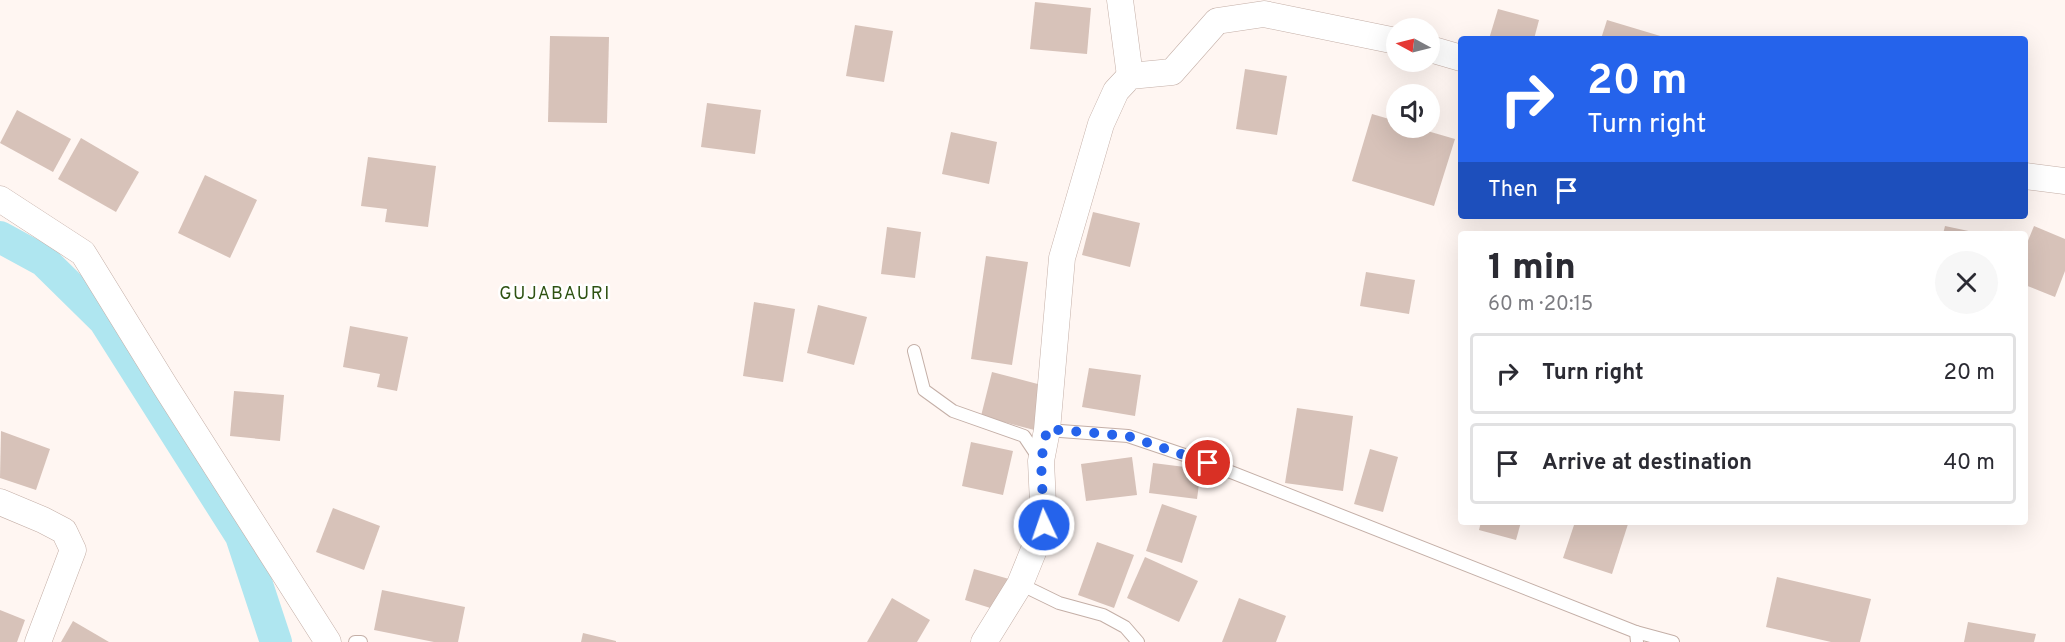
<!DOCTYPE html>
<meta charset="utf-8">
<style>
:root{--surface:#fff;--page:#f7f7f7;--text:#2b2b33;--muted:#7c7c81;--line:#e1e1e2}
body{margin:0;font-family:Overpass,sans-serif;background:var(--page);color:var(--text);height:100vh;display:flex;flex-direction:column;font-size:22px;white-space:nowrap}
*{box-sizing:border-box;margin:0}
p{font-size:20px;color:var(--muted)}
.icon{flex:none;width:33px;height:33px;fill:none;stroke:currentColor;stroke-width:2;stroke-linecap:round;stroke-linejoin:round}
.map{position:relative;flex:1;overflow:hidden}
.side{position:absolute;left:1458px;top:231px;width:570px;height:294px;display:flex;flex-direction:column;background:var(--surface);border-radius:6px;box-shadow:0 6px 24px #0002}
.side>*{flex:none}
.hud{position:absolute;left:1458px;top:36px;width:570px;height:183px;border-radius:6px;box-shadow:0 6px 24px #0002;background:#2563eb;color:#fff;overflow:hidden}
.needle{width:39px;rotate:277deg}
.buttons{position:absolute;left:1386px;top:18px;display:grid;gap:12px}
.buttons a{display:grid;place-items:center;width:54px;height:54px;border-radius:50%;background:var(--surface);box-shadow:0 6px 24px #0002;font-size:30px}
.pin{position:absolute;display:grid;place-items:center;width:51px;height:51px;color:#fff;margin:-26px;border:3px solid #fff;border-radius:50%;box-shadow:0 2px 6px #0007}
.me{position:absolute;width:66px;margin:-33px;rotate:357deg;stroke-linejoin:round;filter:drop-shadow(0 0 4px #0008)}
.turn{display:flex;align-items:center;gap:21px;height:126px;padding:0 30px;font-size:27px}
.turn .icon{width:78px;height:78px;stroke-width:2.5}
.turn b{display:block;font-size:42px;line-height:51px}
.then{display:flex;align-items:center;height:57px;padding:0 30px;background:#0003;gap:12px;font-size:22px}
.round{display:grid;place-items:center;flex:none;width:63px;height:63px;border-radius:32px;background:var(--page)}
.headline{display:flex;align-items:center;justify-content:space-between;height:102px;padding:0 30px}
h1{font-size:36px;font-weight:800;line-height:45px}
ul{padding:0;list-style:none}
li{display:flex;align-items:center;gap:18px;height:81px;margin:0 12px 9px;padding:0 18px;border:3px solid var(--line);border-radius:6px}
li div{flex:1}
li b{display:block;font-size:22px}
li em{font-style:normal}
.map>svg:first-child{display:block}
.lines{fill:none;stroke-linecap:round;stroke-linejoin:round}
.canal{stroke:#afe6f0;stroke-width:32}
.building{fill:#d7c2b9}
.lane-casing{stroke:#c4afa7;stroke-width:14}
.street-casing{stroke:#c4afa7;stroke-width:27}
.lane{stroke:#fff;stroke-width:12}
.street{stroke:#fff;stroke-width:26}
.route{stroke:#2563eb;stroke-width:10;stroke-dasharray:0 18}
.labels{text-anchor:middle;stroke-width:5;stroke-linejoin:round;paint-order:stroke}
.quarter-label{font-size:18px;letter-spacing:1.5px;fill:#2e5212;stroke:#fff}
</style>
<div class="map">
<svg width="2065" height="642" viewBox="0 0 2065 642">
<rect width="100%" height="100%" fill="#fff6f2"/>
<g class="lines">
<path class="canal" d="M0 237 44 261 104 320 241 536 276 642"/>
</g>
<g class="building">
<path d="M1035 2 1091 8 1087 54 1030 49Z"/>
<path d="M1498 9 1539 20 1534 39H1489Z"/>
<path d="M1607 20 1667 38V39H1601Z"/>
<path d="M855 25 893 31 884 82 846 76Z"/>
<path d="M550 36 609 37 607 123 548 122Z"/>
<path d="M1245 69 1287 76 1277 135 1236 129Z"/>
<path d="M707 103 761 110 755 154 701 147Z"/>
<path d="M17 110 71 139 53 172 0 143Z"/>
<path d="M1372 114 1396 121V128H1417L1455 139 1434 206 1352 181Z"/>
<path d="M951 132 997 142 989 184 942 174Z"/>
<path d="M81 138 139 172 116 212 58 179Z"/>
<path d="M368 157 436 166 428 227 385 222 387 209 361 206Z"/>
<path d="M205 175 257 200 230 258 178 233Z"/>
<path d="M1093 212 1140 223 1130 267 1082 255Z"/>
<path d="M1945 226 1978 233V234H1943Z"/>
<path d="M2034 226 2065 239V271L2055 297 2025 285V248Z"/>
<path d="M887 227 921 232 915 278 881 274Z"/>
<path d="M986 256 1028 262 1012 365 971 359Z"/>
<path d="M1366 272 1415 280 1409 314 1360 306Z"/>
<path d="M754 302 795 309 783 382 743 376Z"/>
<path d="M818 305 867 317 854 365 807 353Z"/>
<path d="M350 326 408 337 397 391 377 387 380 374 343 367Z"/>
<path d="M1089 368 1141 375 1135 416 1082 407Z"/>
<path d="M992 372 1049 387 1038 431 981 416Z"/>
<path d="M234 391 284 395 280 441 230 436Z"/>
<path d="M1297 408 1353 416 1343 491 1285 483Z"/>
<path d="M1 431 50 449 36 490 0 478Z"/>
<path d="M971 442 1013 451 1003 495 962 486Z"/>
<path d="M1370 449 1398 457 1383 512 1354 504Z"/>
<path d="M1132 457 1137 495 1086 501 1081 464Z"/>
<path d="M1153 463 1201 469 1197 499 1149 493Z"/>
<path d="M1162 504 1197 516 1182 563 1146 551Z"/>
<path d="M333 508 380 526 364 570 316 552Z"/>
<path d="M1481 522H1521L1516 540 1479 530Z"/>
<path d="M1575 522H1621L1628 524 1612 574 1563 558Z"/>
<path d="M1097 542 1134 555 1114 608 1078 595Z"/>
<path d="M1145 557 1198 581 1179 622 1127 598Z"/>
<path d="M974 569 1009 579 1000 611 965 600Z"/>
<path d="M1777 577 1871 599 1860 642H1831L1766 627Z"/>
<path d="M382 590 465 607 458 642H434L374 630Z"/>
<path d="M892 598 930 620 917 642H867Z"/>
<path d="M1239 598 1286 616 1276 642H1222Z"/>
<path d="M0 610 25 620 17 642H0Z"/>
<path d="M73 621 109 642H61Z"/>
<path d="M1968 622 2036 634 2034 642H1964Z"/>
<path d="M583 633 616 641V642H581Z"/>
</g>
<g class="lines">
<g class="lane-casing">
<g id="lane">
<path d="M914 351 924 390 953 411 1024 436 1040 460"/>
<path d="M1047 430 1128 436 1208 463 1636 632 1637 642"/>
<path d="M1020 584 1059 603 1103 615 1125 627 1138 642"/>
<path d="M1636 632 1673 642"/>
<path d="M355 642H361"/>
</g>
</g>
<g class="street-casing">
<g id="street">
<path d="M1120 0 1130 76"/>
<path d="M1430 49 1461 58"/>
<path d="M2025 176 2065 181"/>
<path d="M0 199 83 253 165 386 328 642"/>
<path d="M0 502 43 520 64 531 73 550 38 642"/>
<path d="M984 642 1020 584 1044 525 1041 461 1047 430 1062 258 1101 124 1116 91 1130 76 1172 72 1217 21 1264 14 1396 41"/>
</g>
</g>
<use href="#lane" class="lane"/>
<use href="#street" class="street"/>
</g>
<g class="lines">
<path class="route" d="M1044 525 1041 461 1047 429 1128 436 1208 463"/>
</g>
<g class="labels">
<g class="quarter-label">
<text x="555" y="299">GUJABAURI</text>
</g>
</g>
</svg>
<div class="buttons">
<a><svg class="needle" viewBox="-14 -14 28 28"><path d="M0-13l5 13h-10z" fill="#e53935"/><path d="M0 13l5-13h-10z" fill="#7c7c81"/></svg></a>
<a><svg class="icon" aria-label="sound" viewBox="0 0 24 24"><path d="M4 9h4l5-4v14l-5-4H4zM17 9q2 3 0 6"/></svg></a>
</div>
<div class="pin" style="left:1208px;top:463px;background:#d93025"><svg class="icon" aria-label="arrive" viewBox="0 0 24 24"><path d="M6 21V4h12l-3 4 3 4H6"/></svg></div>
<svg class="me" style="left:1044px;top:525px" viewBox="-20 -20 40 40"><circle r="17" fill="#2563eb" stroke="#fff" stroke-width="3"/><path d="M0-11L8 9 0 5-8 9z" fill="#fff"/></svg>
<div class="hud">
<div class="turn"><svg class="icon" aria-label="right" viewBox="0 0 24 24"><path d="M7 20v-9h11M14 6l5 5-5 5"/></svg><div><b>20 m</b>Turn right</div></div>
<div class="then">Then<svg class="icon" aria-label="arrive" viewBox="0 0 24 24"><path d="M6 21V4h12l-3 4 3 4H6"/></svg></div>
</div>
<section class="side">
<div class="headline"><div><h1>1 min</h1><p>60 m · 20:15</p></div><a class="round"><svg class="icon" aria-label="close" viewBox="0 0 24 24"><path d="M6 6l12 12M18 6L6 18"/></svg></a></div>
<ul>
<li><svg class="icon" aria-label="right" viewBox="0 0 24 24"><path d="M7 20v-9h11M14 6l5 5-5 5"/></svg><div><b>Turn right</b></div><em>20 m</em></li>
<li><svg class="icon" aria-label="arrive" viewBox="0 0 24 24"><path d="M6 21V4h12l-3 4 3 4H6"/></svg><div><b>Arrive at destination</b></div><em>40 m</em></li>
</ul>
</section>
</div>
